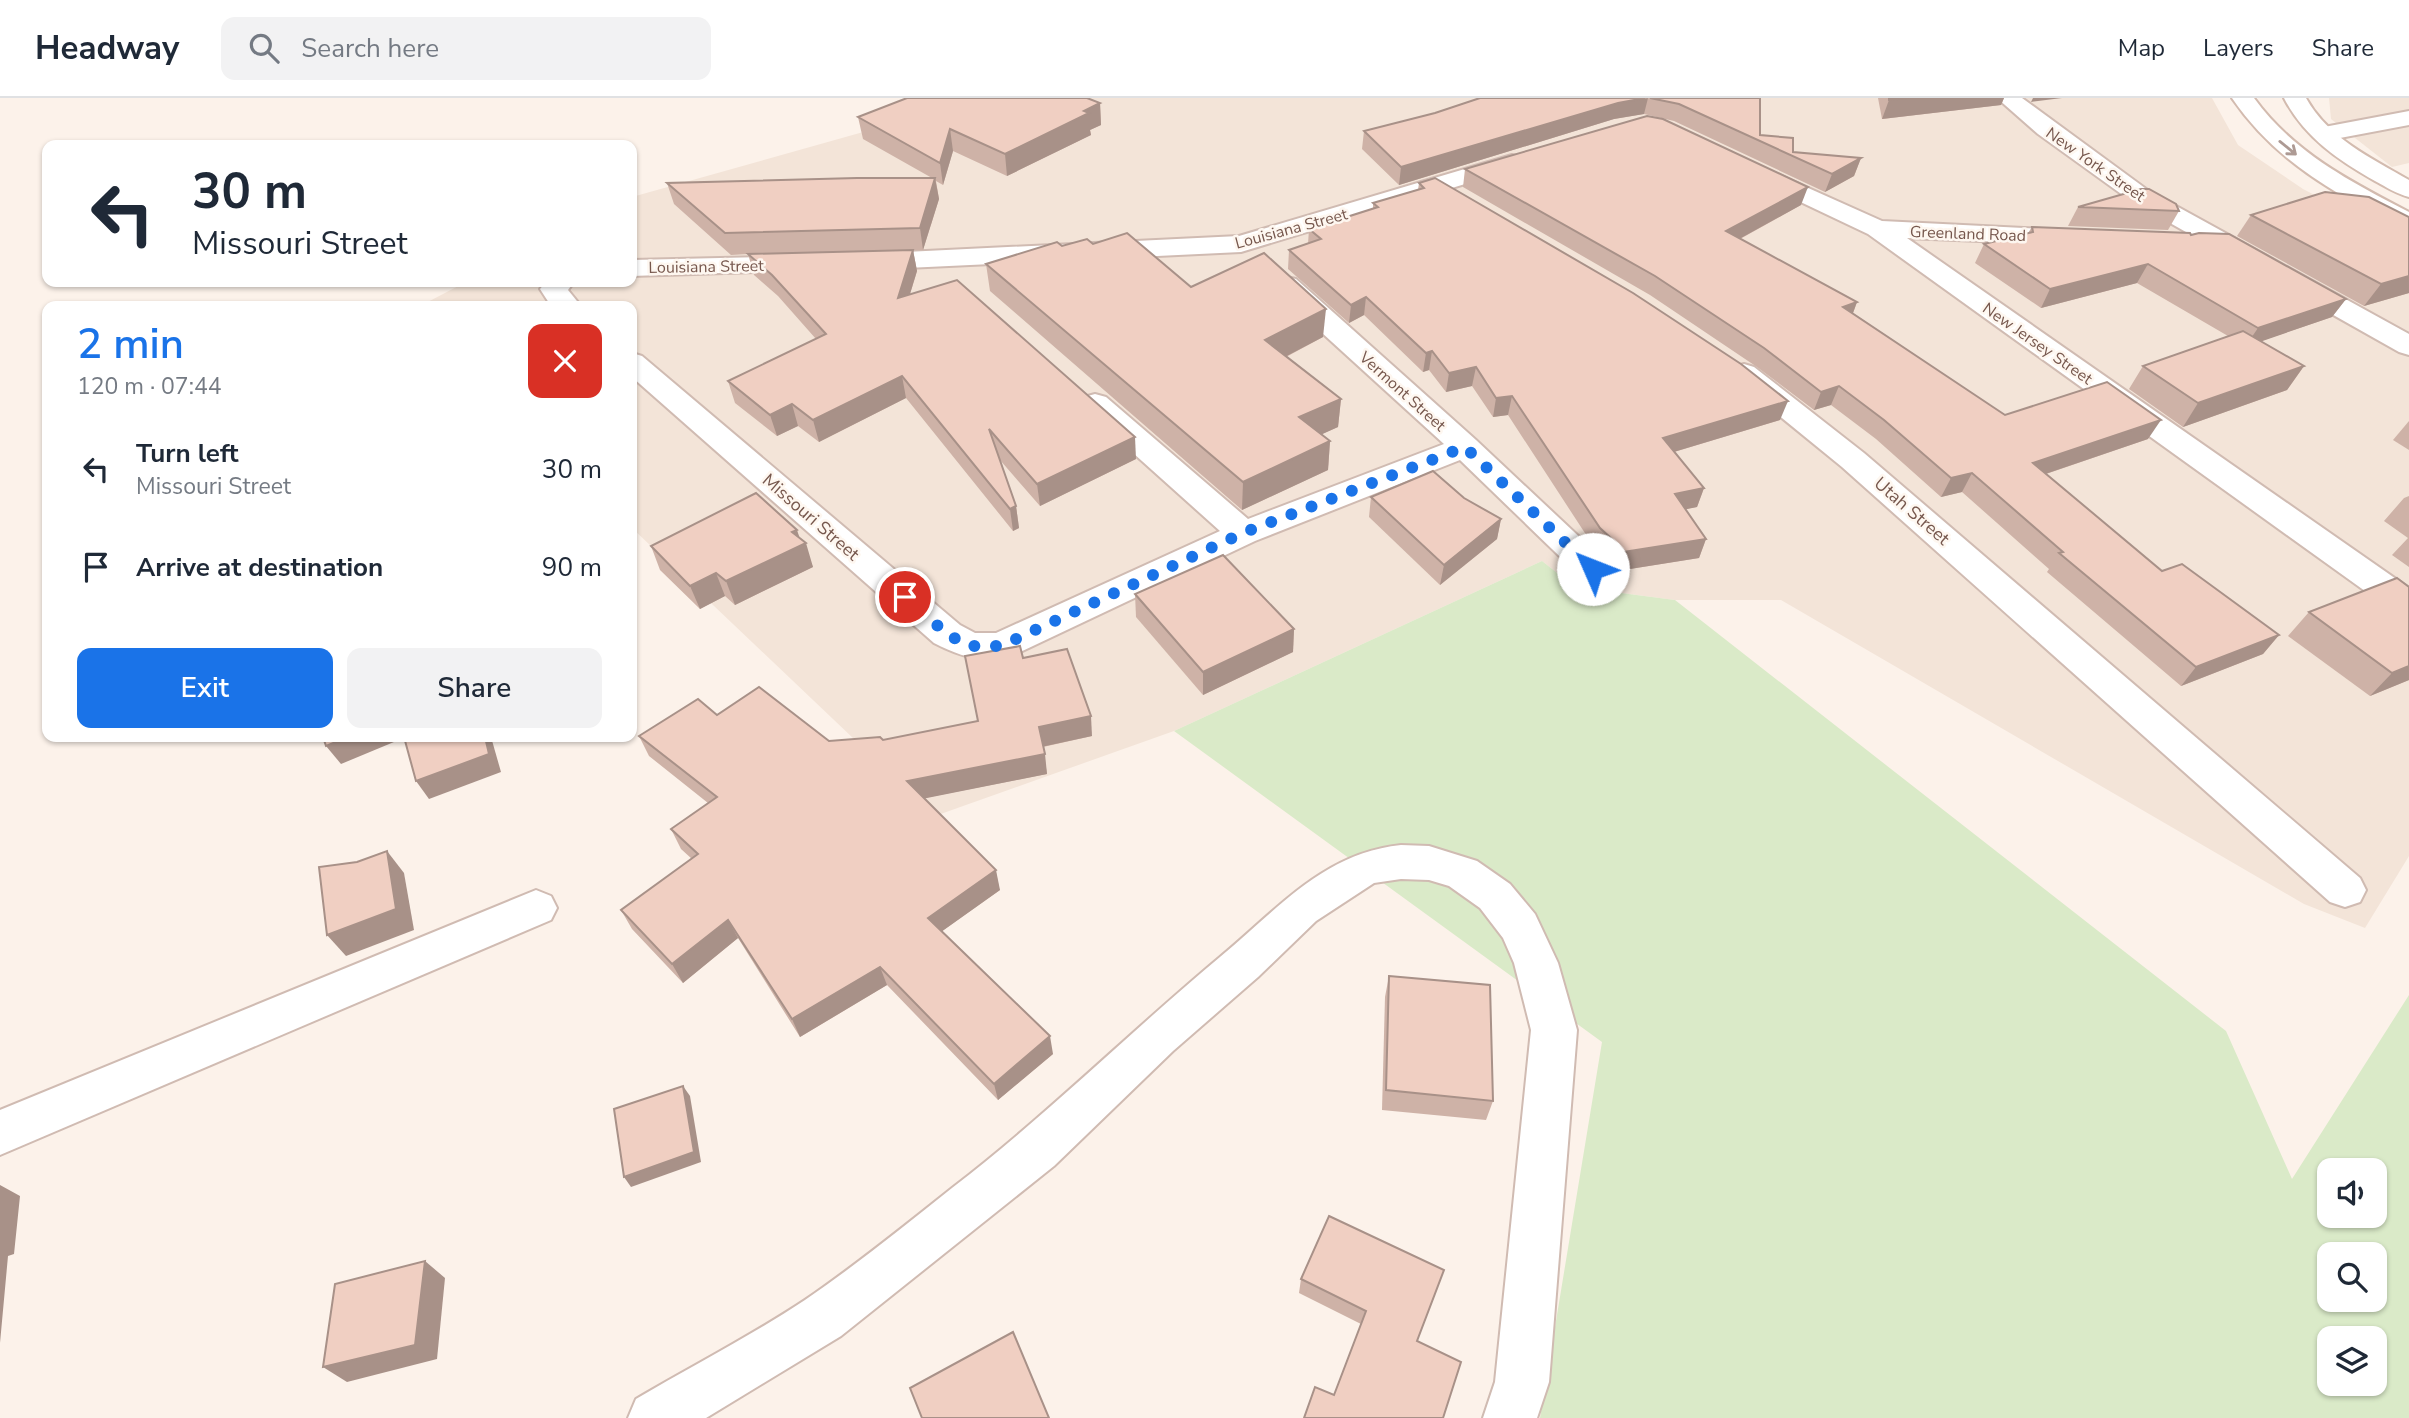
<!DOCTYPE html>
<meta charset="utf-8">
<style>
:root{--surface:#fff;--page:#f2f2f3;--text:#1f2937;--muted:#747a83;--line:#e0e1e3;--accent:#1a73e8}
body{margin:0;font-family:"Nunito Sans",sans-serif;background:var(--page);color:var(--text);height:100vh;display:flex;flex-direction:column;font-size:26px;white-space:nowrap}
*{box-sizing:border-box;margin:0}
p{font-size:23px;color:var(--muted)}
.icon{flex:none;width:38px;height:38px;fill:none;stroke:currentColor;stroke-width:2;stroke-linecap:round;stroke-linejoin:round}
.map{position:relative;flex:1;overflow:hidden}
.side{position:absolute;left:42px;top:203px;width:595px;height:441px;display:flex;flex-direction:column;background:var(--surface);border-radius:14px;box-shadow:0 2px 5px #0004}
.side>*{flex:none}
.guide{position:absolute;left:42px;top:42px;width:595px;height:147px;border-radius:14px;box-shadow:0 2px 5px #0004;background:#fff;color:var(--text);overflow:hidden}
.tools{position:absolute;left:2317px;top:1060px;display:grid;gap:14px}
.tools a{display:grid;place-items:center;width:70px;height:70px;border-radius:14px;background:var(--surface);box-shadow:0 2px 5px #0004;font-size:35px}
.pin{position:absolute;display:grid;place-items:center;width:60px;height:60px;color:#fff;margin:-30px;border:4px solid #fff;border-radius:50%;box-shadow:0 2px 7px #0007}
.me{position:absolute;width:77px;margin:-38px;rotate:314deg;stroke-linejoin:round;filter:drop-shadow(0 0 5px #0008)}
.turn{display:flex;align-items:center;gap:24px;height:147px;padding:0 35px;font-size:32px}
.turn .icon{width:91px;height:91px;stroke-width:2.5}
.turn b{display:block;font-size:49px;line-height:60px}
.round{display:grid;place-items:center;flex:none;width:74px;height:74px;border-radius:14px;background:var(--page)}
.head{display:flex;align-items:center;justify-content:space-between;height:119px;padding:0 35px}
h1{font-size:42px;font-weight:600;line-height:52px;color:var(--accent)}
.button{display:flex;gap:14px;margin-top:auto;padding:14px 35px}
.button a{flex:1;height:80px;border-radius:14px;background:var(--accent);color:#fff;font-size:28px;font-weight:600;line-height:80px;text-align:center}
.button a+a{background:var(--page);color:var(--text)}
ul{padding:0;list-style:none}
li{display:flex;align-items:center;gap:21px;height:98px;padding:0 35px}
li div{flex:1}
li b{display:block;font-size:26px}
li em{font-style:normal}
header{display:flex;align-items:center;gap:42px;box-sizing:border-box;height:98px;padding:0 35px;background:var(--surface);border-bottom:2px solid var(--line)}
header strong{font-size:33px}
nav{display:flex;gap:38px;margin-inline-start:auto;font-size:24px}
.search{width:490px;height:63px;background:var(--page);display:flex;align-items:center;gap:18px;box-sizing:border-box;padding:0 24px;border-radius:14px;color:var(--muted);font-size:26px}
.map>svg:first-child{display:block}
.residential{fill:#f3e4d8}
.green{fill:#daeac8;fill-rule:evenodd}
.lines{fill:none;stroke-linecap:round;stroke-linejoin:round}
.minor-casing{stroke:#d0bbb2;stroke-width:4}
.secondary-casing{stroke:#d3bbaf;stroke-width:4}
.minor{fill:#fff;fill-rule:evenodd}
.secondary{fill:#fff;fill-rule:evenodd}
.wall{fill:#ceb2a7}
.shaded-wall{fill:#a89188}
.building{fill:#f0cfc2;stroke:#a89188;stroke-width:2}
.oneway{stroke:#ad9a94}
.route{stroke:#1a73e8;stroke-width:12;stroke-dasharray:0 21.6}
.labels{text-anchor:middle;stroke-width:5;stroke-linejoin:round;paint-order:stroke}
.far-street-label{font-size:16px;fill:#76574d;stroke:#fef7f0}
.street-label{font-size:18px;fill:#76574d;stroke:#fef7f0}
</style>
<header>
<strong>Headway</strong>
<div class="search"><svg class="icon" aria-label="search" viewBox="0 0 24 24"><circle cx="10" cy="10" r="6"/><path d="M15 15l6 6"/></svg>Search here</div>
<nav><a>Map</a><a>Layers</a><a>Share</a></nav>
</header>
<div class="map">
<svg width="2409" height="1320" viewBox="0 0 2409 1320">
<rect width="100%" height="100%" fill="#fcf2ea"/>
<g class="residential">
<path d="M984 0H2212L2238 47 2303 91 2409 146V758L2365 830 2304 806 1781 502H1675L1575 489 1542 463 1174 633 935 718 632 430V208H420L466 184H632V99Z"/>
<path d="M2329 0H2409V65L2392 69 2331 21Z"/>
</g>
<path class="green" d="M1542 463 1575 489 1675 502 2226 933 2292 1081 2409 897V1320H1540L1602 944 1174 633ZM2329 1073H2375V1118H2329ZM2329 1157H2375V1202H2329ZM2329 1241H2375V1286H2329Z"/>
<g class="lines">
<g class="minor-casing">
<g id="minor">
<path d="M1997 0H2022L2149 93 2409 236V257L2399 254 2131 103 2038 36Z"/>
<path d="M2409 13V27L2324 43 2316 41 2312 36 2316 31 2324 29Z"/>
<path d="M1512 57 1521 59 1524 64 1521 69 1241 154 864 172 855 170 851 164 855 158 864 156 1239 138Z"/>
<path d="M1759 68 1882 123 2083 133 2087 139 2083 145 2074 147 1907 140 2409 490V519L2397 516 1868 136 1750 80 1747 75 1750 70Z"/>
<path d="M804 158 813 160 817 166 813 172 632 178V162Z"/>
<path d="M1286 179 1296 181 1476 342 1605 463 1610 471 1605 479 1593 482 1581 479 1460 362 1255 443 1014 557C984 566 961 559 934 545L632 279V255L642 258 960 527 975 535H996L1220 433 1084 311 1080 305 1084 299 1095 296 1106 299 1248 421 1444 346 1276 193 1272 187 1276 181Z"/>
<path d="M546 184H574L568 192 581 208H551L540 191Z"/>
<path d="M1744 266 1754 269 1864 355 2360 780 2366 792 2360 804 2345 809 2330 804 1842 369 1734 281 1729 275 1734 269Z"/>
<path d="M1401 747 1429 748 1477 763 1510 786 1535 816 1558 865 1577 932 1549 1284 1537 1320H1483L1495 1284 1531 932 1514 865 1503 840 1480 810 1449 788 1429 782 1401 781 1374 785 1316 823 1258 879 1173 953 1054 1068 841 1238 706 1320H628L636 1301C692 1268 751 1238 805 1202 855 1168 904 1128 952 1090 1046 1018 1130 934 1220 859 1277 812 1323 755 1401 747Z"/>
<path d="M536 792 551 798 557 810 551 822 0 1057V1012Z"/>
</g>
</g>
<g class="secondary-casing">
<g id="secondary">
<path d="M2232 0H2254C2293 54 2351 84 2409 114V132L2400 129C2333 94 2276 64 2232 0Z"/>
<path d="M2284 0H2306C2328 40 2371 60 2409 82V99C2397 96 2386 89 2375 83 2338 62 2304 39 2284 0Z"/>
</g>
</g>
<use href="#minor" class="minor"/>
<use href="#secondary" class="secondary"/>
</g>
<g class="wall">
<path d="M1480 0H1760V37L1793 54 1861 60 1854 78 1825 94 1674 23 1644 16 1614 21 1399 87 1362 51 1364 33 1435 15Z"/>
<path d="M1878 0H2004L2001 7 1882 21Z"/>
<path d="M1100 5 1101 27 1090 32 1091 37 1007 78 953 53 943 87 936 83 939 101 923 152H913L917 173 910 196 1136 361 1040 408 1000 362 1016 408 1019 430 1013 433 906 300 819 344 798 328 777 338 735 305 728 283 816 241 778 198 754 177 748 156 731 157 674 106 667 85 932 80 863 41 858 19Z"/>
<path d="M1465 71 1801 107 1740 141 1857 204 1853 215 2005 317 2148 341 2046 376 2162 473 2279 537 2263 556 2181 588 2047 474 2049 471 1962 394 1941 399 1876 341 1831 307 1814 312 1757 269 1650 197 1463 89Z"/>
<path d="M1419 85 1780 322 1674 354 1704 390 1697 409 1685 411 1706 441 1699 460 1611 474 1612 470 1607 462 1594 449 1508 317 1493 319 1472 288 1446 294 1429 272 1423 274 1364 217 1349 225 1288 171 1289 152 1308 146 1309 131 1373 111V105L1418 92Z"/>
<path d="M2078 109 2179 113 2168 132 2068 128Z"/>
<path d="M2251 117 2409 195 2364 208 2237 138Z"/>
<path d="M2032 129 2191 137 2346 201 2332 219 2261 243 2304 268 2287 292 2183 329 2129 291 2143 268 2228 238 2137 185 2041 210 1975 165 1984 146 2028 135Z"/>
<path d="M1093 146 1191 189 1323 239 1286 259 1341 301 1338 329 1322 336 1330 343 1328 372 1242 412 990 193 986 166Z"/>
<path d="M2409 323V352L2393 342Z"/>
<path d="M2409 398V469L2392 457 2408 440 2384 423 2404 400Z"/>
<path d="M1371 399 1464 400 1501 421 1497 441 1440 487 1369 419Z"/>
<path d="M800 440 813 469 735 507 725 498 700 511 660 472 651 448Z"/>
<path d="M2409 489V582L2370 598 2288 538 2309 514Z"/>
<path d="M1135 496 1294 531 1293 554 1203 597 1136 519Z"/>
<path d="M1023 560 1092 638 1043 649 1047 676 924 700 1000 792 942 833 1053 956 998 1002 887 887 800 939 738 840 683 885 632 831 621 812 692 761 681 751 671 731 708 705 649 658 639 638 717 617 829 643 883 642 978 623Z"/>
<path d="M1389 878 1493 1003 1486 1022 1382 1012 1385 899Z"/>
<path d="M1329 1118 1417 1243 1334 1297 1361 1226 1299 1195 1301 1181Z"/>
</g>
<g class="shaded-wall">
<path d="M1648 0 1644 16 1614 21 1399 87 1401 69 1618 5Z"/>
<path d="M1908 0H2004L2001 7 1882 21 1889 2Z"/>
<path d="M2033 0H2062L2031 4Z"/>
<path d="M1100 5 1101 27 1090 32 1091 37 1007 78 1005 56Z"/>
<path d="M950 31 953 53 943 87 940 65Z"/>
<path d="M1861 60 1854 78 1825 94 1832 76Z"/>
<path d="M935 80 939 101 923 152 920 130Z"/>
<path d="M1808 89 1801 107 1721 151 1726 133Z"/>
<path d="M913 152 917 173 902 222 898 200Z"/>
<path d="M2148 166 2137 185 2041 210 2050 191Z"/>
<path d="M2409 178V195L2364 208 2381 186Z"/>
<path d="M1366 199 1364 217 1349 225 1351 207Z"/>
<path d="M2346 201 2332 219 2245 249 2258 230Z"/>
<path d="M1857 204 1850 223 1843 209Z"/>
<path d="M1326 211 1323 239 1264 270 1265 242Z"/>
<path d="M1432 253 1429 272 1423 274 1426 255Z"/>
<path d="M2304 268 2287 292 2183 329 2198 305Z"/>
<path d="M1476 269 1472 288 1446 294 1449 275Z"/>
<path d="M902 278 906 300 819 344 813 322Z"/>
<path d="M1839 288 1831 307 1814 312 1821 294Z"/>
<path d="M1512 298 1508 317 1493 319 1496 300Z"/>
<path d="M1341 301 1338 329 1298 347 1299 319Z"/>
<path d="M1788 303 1780 322 1657 359 1663 340Z"/>
<path d="M792 306 798 328 777 338 770 317Z"/>
<path d="M2161 322 2148 341 2022 384 2033 365Z"/>
<path d="M1135 339 1136 361 1040 408 1037 386Z"/>
<path d="M1330 343 1328 372 1242 412 1243 384Z"/>
<path d="M1972 375 1962 394 1941 399 1951 380Z"/>
<path d="M1704 390 1697 409 1668 415 1675 396Z"/>
<path d="M1016 408 1019 430 1013 433 1010 411Z"/>
<path d="M1501 421 1497 441 1440 487 1444 467Z"/>
<path d="M797 432 802 447 806 445 813 469 735 507 726 483Z"/>
<path d="M1706 441 1699 460 1611 474 1617 455Z"/>
<path d="M716 475 725 498 700 511 690 488Z"/>
<path d="M1294 531 1293 554 1203 597V574Z"/>
<path d="M2279 537 2263 556 2181 588 2196 569Z"/>
<path d="M2409 568V582L2370 598 2392 575Z"/>
<path d="M1091 618 1092 638 1041 649 1039 629Z"/>
<path d="M348 639H406L341 666 326 648Z"/>
<path d="M485 639H491L501 674 429 701 416 683Z"/>
<path d="M1045 656 1047 676 912 703 907 683Z"/>
<path d="M387 753 404 775 414 832 346 858 327 837Z"/>
<path d="M996 772 1000 792 934 839 928 820Z"/>
<path d="M728 822 738 840 683 885 672 866Z"/>
<path d="M880 869 887 887 800 939 792 921Z"/>
<path d="M1050 938 1053 956 998 1002 994 986Z"/>
<path d="M683 988 690 998 701 1064 631 1089 624 1079Z"/>
<path d="M0 1087 20 1098 14 1156 8 1158 0 1245Z"/>
<path d="M425 1163 445 1180 437 1261 347 1284 323 1269Z"/>
</g>
<g class="building">
<path d="M907 0H1087L1100 5 1084 13 1089 15 1005 56 950 31 940 65 858 19Z"/>
<path d="M1480 0H1645L1618 5 1401 69 1364 33 1435 15Z"/>
<path d="M1650 0H1760V37L1793 40V54L1861 60 1832 76 1679 6Z"/>
<path d="M1889 0H1908L1889 2Z"/>
<path d="M1647 18 1663 21 1808 89 1726 133 1857 204 1843 209 2005 317 2107 284 2161 322 2033 365 2162 473 2182 466 2279 537 2196 569 2059 455 2063 454 1972 375 1951 380 1884 322 1839 288 1821 294 1764 250 1655 178 1465 71Z"/>
<path d="M857 80H935L920 130 725 135 667 85Z"/>
<path d="M1435 80 1633 195 1741 266 1788 303 1663 340 1704 390 1675 396 1706 441 1617 455 1618 450 1613 442 1600 430 1512 298 1496 300 1476 269 1449 275 1432 253 1426 255 1366 199 1351 207 1289 152 1321 141 1309 131 1378 109 1373 105 1424 90 1419 85Z"/>
<path d="M2141 91H2149L2176 106 2179 113 2078 109Z"/>
<path d="M2325 94 2369 99 2409 119V178L2381 186 2251 117Z"/>
<path d="M2032 129 2190 135 2191 137 2199 135 2229 136 2346 201 2258 230 2148 166 2050 191 1984 146 2033 134Z"/>
<path d="M1127 135 1191 189 1264 155 1326 211 1265 242 1341 301 1299 319 1330 343 1243 384 986 166 1057 144 1062 148 1087 141 1093 146Z"/>
<path d="M913 152 898 200 957 182 1135 339 1037 386 989 331 1016 408 1010 411 902 278 813 322 792 306 770 317 728 283 826 236 772 177 748 156Z"/>
<path d="M2243 233 2304 268 2198 305 2143 268Z"/>
<path d="M1433 373 1464 400 1501 421 1444 467 1371 399Z"/>
<path d="M756 395 797 432 792 434 806 445 726 483 716 475 690 488 651 448Z"/>
<path d="M1223 457 1294 531 1203 574 1135 496Z"/>
<path d="M2397 480 2409 489V568L2392 575 2309 514Z"/>
<path d="M1020 548 1023 560 1067 551 1091 618 1039 629 1045 656 907 683 996 772 928 820 1050 938 994 986 880 869 792 921 728 822 672 866 621 812 698 756 671 731 717 699 639 638 698 601 717 617 759 589 829 643 880 639 883 642 978 623 965 558Z"/>
<path d="M323 639H348L326 648Z"/>
<path d="M404 639H485L489 656 416 683Z"/>
<path d="M387 753 396 811 327 837 319 769 357 764Z"/>
<path d="M1389 878 1490 887 1493 1003 1386 992Z"/>
<path d="M683 988 694 1054 624 1079 614 1011Z"/>
<path d="M1329 1118 1444 1172 1417 1243 1461 1264 1443 1320H1304L1315 1289 1334 1297 1366 1213 1301 1181Z"/>
<path d="M425 1163 415 1247 323 1269 335 1186Z"/>
<path d="M1013 1234 1049 1320H922L910 1290Z"/>
</g>
<defs><path id="oneway-shaft" d="M-6 0H5M1.5-3L5.5 0L1.5 3" fill="none" stroke-width="1.6" stroke-linecap="round" stroke-linejoin="round" transform="scale(1.75)"/></defs>
<use class="oneway" href="#oneway-shaft" transform="translate(2288 50) rotate(39)"/>
<g class="lines">
<path class="route" d="M905 499 947 536 969 548H1001L1243 435 1465 349 1593 471"/>
</g>
<g class="labels">
<g class="far-street-label">
<text transform="translate(2096 66) rotate(35)" y="6">New York Street</text>
<text transform="translate(1291 130) rotate(-15)" y="6">Louisiana Street</text>
<text transform="translate(1968 135) rotate(2)" y="6">Greenland Road</text>
<text transform="translate(706 168) rotate(-1)" y="6">Louisiana Street</text>
<text transform="translate(2038 245) rotate(35)" y="6">New Jersey Street</text>
<text transform="translate(1403 293) rotate(42)" y="6">Vermont Street</text>
</g>
<g class="street-label">
<text transform="translate(1912 413) rotate(41)" y="6">Utah Street</text>
<text transform="translate(811 419) rotate(41)" y="6">Missouri Street</text>
</g>
</g>
</svg>
<div class="tools">
<a><svg class="icon" aria-label="sound" viewBox="0 0 24 24"><path d="M4 9h4l5-4v14l-5-4H4zM17 9q2 3 0 6"/></svg></a>
<a><svg class="icon" aria-label="search" viewBox="0 0 24 24"><circle cx="10" cy="10" r="6"/><path d="M15 15l6 6"/></svg></a>
<a><svg class="icon" aria-label="layers" viewBox="0 0 24 24"><path d="M12 4l9 5-9 5-9-5zM3 14l9 5 9-5"/></svg></a>
</div>
<div class="pin" style="left:905px;top:499px;background:#d93025"><svg class="icon" aria-label="arrive" viewBox="0 0 24 24"><path d="M6 21V4h12l-3 4 3 4H6"/></svg></div>
<svg class="me" style="left:1593px;top:471px" viewBox="-20 -20 40 40"><circle r="19" fill="#fff"/><path d="M0-13L10 11 0 6-10 11z" fill="#1a73e8"/></svg>
<div class="guide">
<div class="turn"><svg class="icon" aria-label="left" viewBox="0 0 24 24"><path d="M17 20v-9H6M10 6l-5 5 5 5"/></svg><div><b>30 m</b>Missouri Street</div></div>
</div>
<section class="side">
<div class="head"><div><h1>2 min</h1><p>120 m · 07:44</p></div><a class="round" style="background:#d93025;color:#fff"><svg class="icon" aria-label="close" viewBox="0 0 24 24"><path d="M6 6l12 12M18 6L6 18"/></svg></a></div>
<ul>
<li><svg class="icon" aria-label="left" viewBox="0 0 24 24"><path d="M17 20v-9H6M10 6l-5 5 5 5"/></svg><div><b>Turn left</b><p>Missouri Street</p></div><em>30 m</em></li>
<li><svg class="icon" aria-label="arrive" viewBox="0 0 24 24"><path d="M6 21V4h12l-3 4 3 4H6"/></svg><div><b>Arrive at destination</b></div><em>90 m</em></li>
</ul>
<div class="button"><a>Exit</a><a>Share</a></div>
</section>
</div>
